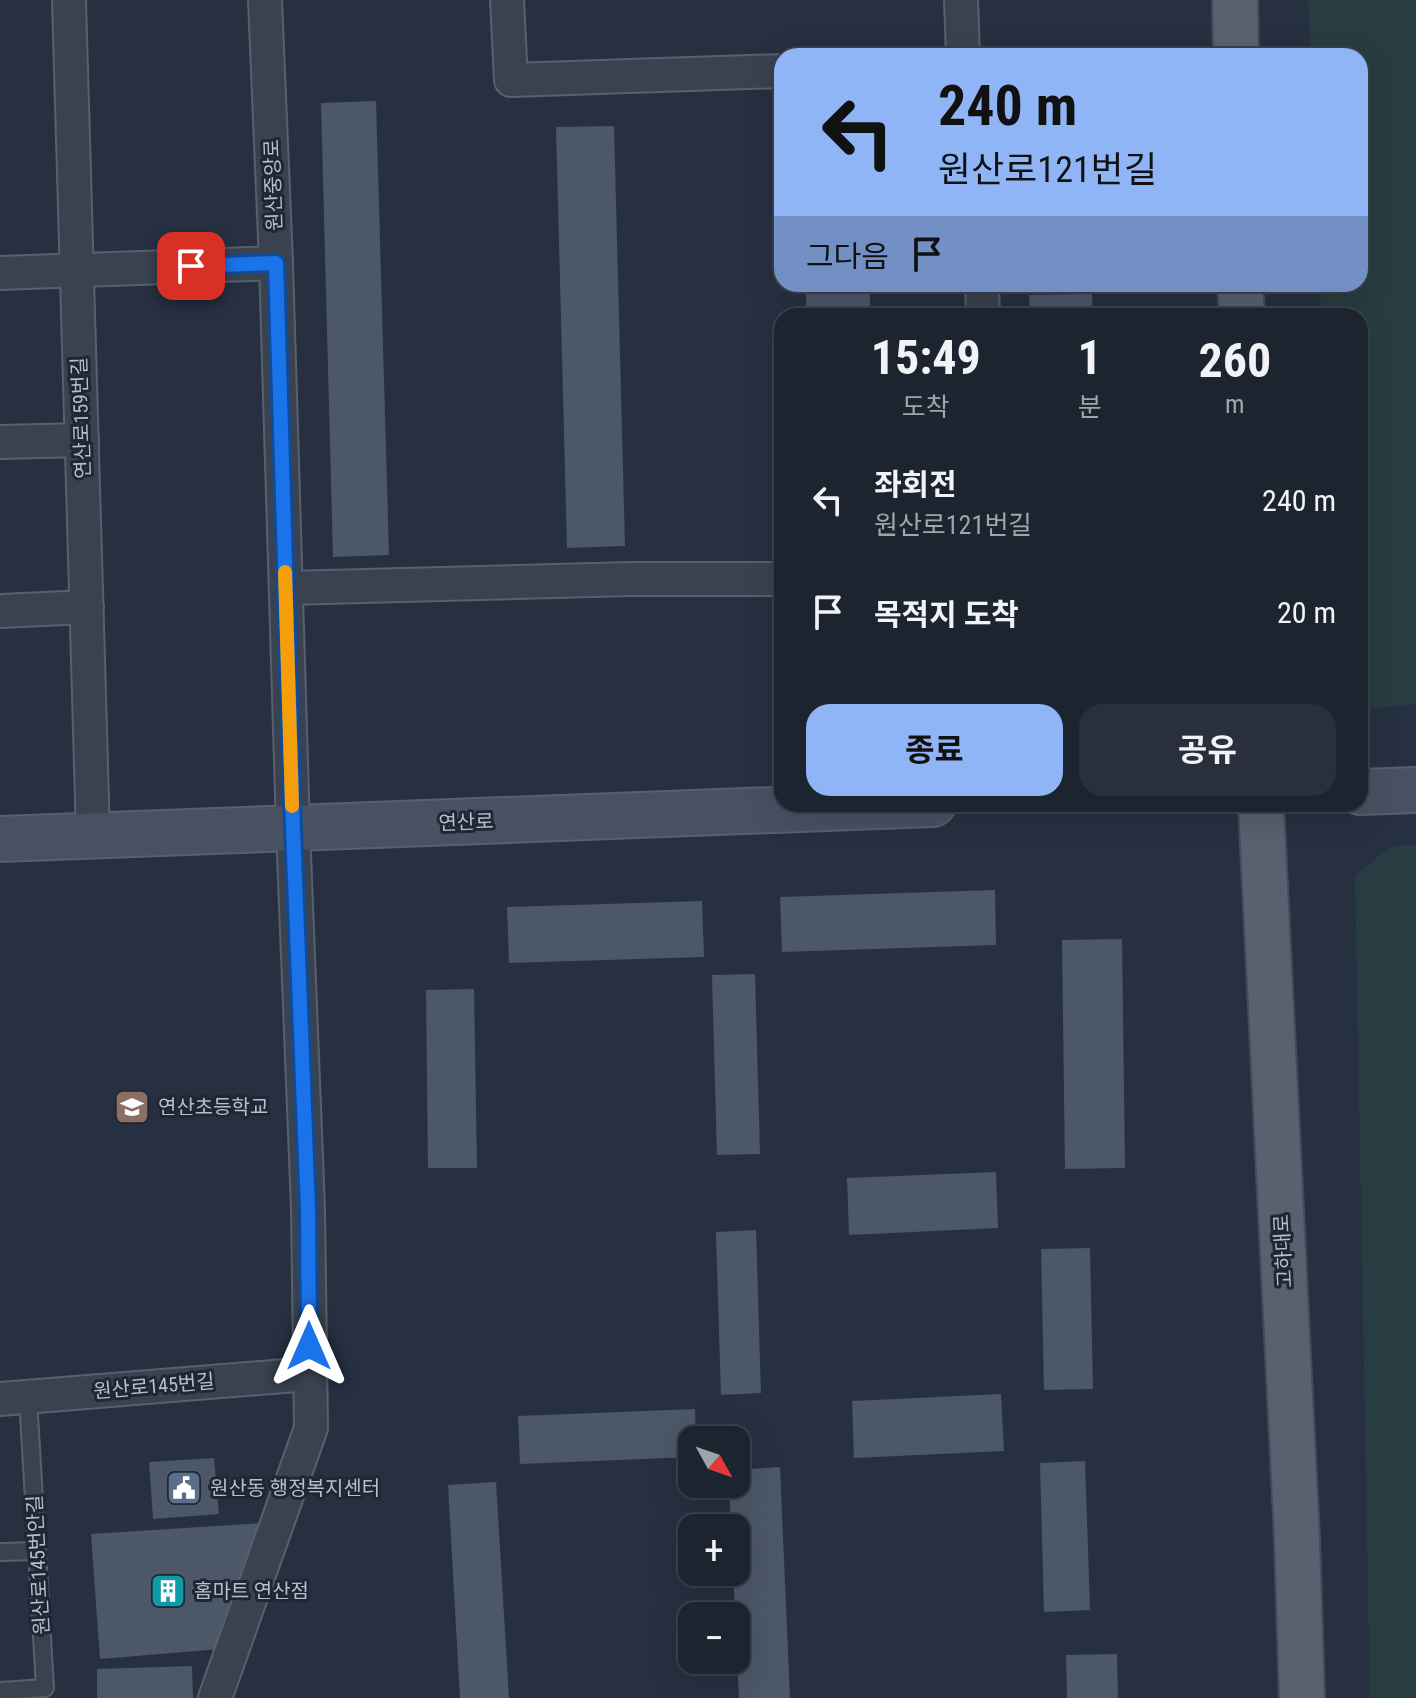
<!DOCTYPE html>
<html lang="ko">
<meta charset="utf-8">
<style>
:root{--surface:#1c2430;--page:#29303c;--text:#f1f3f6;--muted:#a0a4ab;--line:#3a414c;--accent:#90b5f6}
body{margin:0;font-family:"Roboto Condensed","Noto Sans KR",sans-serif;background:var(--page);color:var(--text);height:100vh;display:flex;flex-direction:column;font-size:30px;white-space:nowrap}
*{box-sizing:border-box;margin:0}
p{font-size:26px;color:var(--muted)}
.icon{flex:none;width:44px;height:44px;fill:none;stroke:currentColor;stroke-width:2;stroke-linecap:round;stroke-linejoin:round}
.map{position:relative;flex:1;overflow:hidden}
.drawer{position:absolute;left:774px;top:308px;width:594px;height:504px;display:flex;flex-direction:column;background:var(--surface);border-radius:24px;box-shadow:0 8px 32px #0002,0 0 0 2px var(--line)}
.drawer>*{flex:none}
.guide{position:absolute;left:774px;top:48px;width:594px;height:244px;border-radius:24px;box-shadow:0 8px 32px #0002,0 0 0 2px var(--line);background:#90b5f6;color:#111;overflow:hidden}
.needle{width:52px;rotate:130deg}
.tools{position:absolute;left:678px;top:1426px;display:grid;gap:16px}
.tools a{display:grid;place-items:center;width:72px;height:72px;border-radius:16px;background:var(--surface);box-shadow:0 8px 32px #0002,0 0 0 2px var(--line);font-size:40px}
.pin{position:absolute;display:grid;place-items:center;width:68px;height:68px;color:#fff;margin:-34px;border-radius:16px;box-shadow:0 4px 12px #0006}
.me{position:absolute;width:88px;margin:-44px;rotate:0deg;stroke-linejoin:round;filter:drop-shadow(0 0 6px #0008)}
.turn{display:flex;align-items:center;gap:28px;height:168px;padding:0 32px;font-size:36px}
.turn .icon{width:104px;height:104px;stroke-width:2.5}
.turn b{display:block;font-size:56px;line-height:68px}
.then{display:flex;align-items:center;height:76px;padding:0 32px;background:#0003;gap:16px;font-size:30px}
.eta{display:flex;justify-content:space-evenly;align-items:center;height:136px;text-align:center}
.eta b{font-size:48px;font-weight:700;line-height:56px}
.cta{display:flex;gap:16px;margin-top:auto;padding:16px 32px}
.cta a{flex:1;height:92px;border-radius:24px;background:var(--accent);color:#111;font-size:32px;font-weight:700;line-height:92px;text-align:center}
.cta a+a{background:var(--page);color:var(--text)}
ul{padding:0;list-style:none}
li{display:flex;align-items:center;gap:24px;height:112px;padding:0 32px}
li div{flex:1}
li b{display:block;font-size:30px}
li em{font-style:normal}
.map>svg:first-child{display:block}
.green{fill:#283d41}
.building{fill:#4c5768}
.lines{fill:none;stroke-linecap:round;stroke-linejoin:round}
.lane-casing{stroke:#58606d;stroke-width:20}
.street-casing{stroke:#58606d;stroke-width:36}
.secondary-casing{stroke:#58606d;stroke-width:48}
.primary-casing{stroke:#444b59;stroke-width:48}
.lane{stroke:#3a424f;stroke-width:16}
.street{stroke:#3a424f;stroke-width:32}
.secondary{stroke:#485162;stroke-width:44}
.primary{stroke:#58616f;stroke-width:44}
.route-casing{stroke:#114b97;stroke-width:20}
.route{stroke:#1a73e8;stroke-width:14}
.slow{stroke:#f59e0b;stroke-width:14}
.labels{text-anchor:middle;stroke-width:6;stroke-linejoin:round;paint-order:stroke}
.street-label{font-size:20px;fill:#b7beca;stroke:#1f2735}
.poi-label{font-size:20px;fill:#b7beca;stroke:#1f2735;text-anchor:start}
</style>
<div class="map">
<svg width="1416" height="1698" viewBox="0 0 1416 1698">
<rect width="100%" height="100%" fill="#263040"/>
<g class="green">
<path d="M1308 0H1416V704L1360 709V316H1321L1320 284H1360V56H1311Z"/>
<path d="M1416 845V1698H1370L1355 876 1391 846Z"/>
</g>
<g class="building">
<path d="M376 101 389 555 333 557 321 103Z"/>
<path d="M614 126 625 546 567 548 556 127Z"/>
<rect x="806" y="284" width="64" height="32"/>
<path d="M1092 294 1093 316H1030L1029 295Z"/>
<path d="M995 890 996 945 782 952 780 897Z"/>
<path d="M702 901 704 957 509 963 507 907Z"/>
<path d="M1122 939 1125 1168 1065 1169 1062 940Z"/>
<path d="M755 974 760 1154 717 1155 712 975Z"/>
<path d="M474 989 477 1168H428L426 990Z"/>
<path d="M996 1172 998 1228 849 1235 847 1178Z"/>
<path d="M756 1230 761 1393 721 1395 716 1232Z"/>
<path d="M1090 1248 1093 1389 1044 1390 1041 1249Z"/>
<path d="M1001 1394 1004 1451 854 1458 852 1401Z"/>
<path d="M695 1409 696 1440H692V1457L520 1464 518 1416Z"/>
<path d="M214 1458 219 1514 153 1519 149 1462Z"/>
<path d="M1085 1461 1090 1610 1044 1612 1040 1463Z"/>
<path d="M780 1467 790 1698H739L733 1572H736V1528H731L729 1484H736V1470Z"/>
<path d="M496 1482 509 1698H460L448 1485Z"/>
<path d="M263 1523 221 1649 100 1659 91 1534Z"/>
<path d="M1117 1654 1118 1698H1067L1066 1655Z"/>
<path d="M192 1666 193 1698H97V1669Z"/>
</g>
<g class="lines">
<g class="lane-casing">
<g id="lane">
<path d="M0 1552 37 1551"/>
<path d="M0 1691 45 1688 28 1397"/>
</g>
</g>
<g class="street-casing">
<g id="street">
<path d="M69 0 93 835"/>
<path d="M507 0 511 80 782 71"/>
<path d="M961 0 963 56"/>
<path d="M0 273 276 263"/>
<path d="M982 284 983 316"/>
<path d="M0 442 82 440"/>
<path d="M286 588 631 579H782"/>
<path d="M0 611 87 607"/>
<path d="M0 1399 309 1374"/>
<path d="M215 1698 311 1428 308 1209 293 829 276 263 265 0"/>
</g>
</g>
<g class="secondary-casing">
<g id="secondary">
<path d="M1360 792 1416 790"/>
<path d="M0 839 933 804"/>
</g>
</g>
<g class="primary-casing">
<g id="primary">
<path d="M1235 0 1236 56"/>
<path d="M1240 284 1242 316"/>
<path d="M1261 804 1297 1539 1302 1698"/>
</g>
</g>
<use href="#lane" class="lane"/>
<use href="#street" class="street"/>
<use href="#secondary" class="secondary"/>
<use href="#primary" class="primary"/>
</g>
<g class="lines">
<g class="route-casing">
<path id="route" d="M191 266 276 263 293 829 308 1209 309 1346"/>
</g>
<use href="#route" class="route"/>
<path class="slow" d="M285 572 292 806"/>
</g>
<defs>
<g id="school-square" transform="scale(1.8)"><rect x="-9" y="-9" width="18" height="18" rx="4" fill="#8d6e63" stroke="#1f2735"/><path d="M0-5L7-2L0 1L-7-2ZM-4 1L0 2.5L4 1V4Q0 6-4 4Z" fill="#fff"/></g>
<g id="civic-square" transform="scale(1.8)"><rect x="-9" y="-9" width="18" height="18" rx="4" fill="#5c6f8a" stroke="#1f2735"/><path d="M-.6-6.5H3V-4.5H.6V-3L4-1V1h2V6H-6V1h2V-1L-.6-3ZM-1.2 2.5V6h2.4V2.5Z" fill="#fff"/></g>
<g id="building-square" transform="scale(1.8)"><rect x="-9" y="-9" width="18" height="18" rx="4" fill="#0f9aa8" stroke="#1f2735"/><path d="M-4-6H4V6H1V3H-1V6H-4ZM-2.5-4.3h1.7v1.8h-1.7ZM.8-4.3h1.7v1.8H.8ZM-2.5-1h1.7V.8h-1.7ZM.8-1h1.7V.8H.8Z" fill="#fff"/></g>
</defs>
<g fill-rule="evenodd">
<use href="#school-square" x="132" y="1107"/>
<use href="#civic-square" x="184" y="1488"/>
<use href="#building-square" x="168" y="1591"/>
</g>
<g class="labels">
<g class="street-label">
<text transform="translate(273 185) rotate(-92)" y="7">원산중앙로</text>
<text transform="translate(81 418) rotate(-92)" y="7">연산로159번길</text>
<text transform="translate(466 822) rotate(-2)" y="7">연산로</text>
<text transform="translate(1283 1251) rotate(-93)" y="7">고하대로</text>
<text transform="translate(154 1386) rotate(-5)" y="7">원산로145번길</text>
<text transform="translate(38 1565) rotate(-93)" y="7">원산로145번안길</text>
</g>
<g class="poi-label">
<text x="158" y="1114">연산초등학교</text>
<text x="210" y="1495">원산동 행정복지센터</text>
<text x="194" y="1598">홈마트 연산점</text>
</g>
</g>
</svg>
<div class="tools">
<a><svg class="needle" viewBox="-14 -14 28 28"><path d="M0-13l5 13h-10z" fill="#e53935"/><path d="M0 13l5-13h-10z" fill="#a0a4ab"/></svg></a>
<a>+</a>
<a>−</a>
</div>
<div class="pin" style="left:191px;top:266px;background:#d93025"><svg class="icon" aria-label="arrive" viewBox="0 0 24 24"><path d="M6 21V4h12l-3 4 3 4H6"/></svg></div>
<svg class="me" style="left:309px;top:1346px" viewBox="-20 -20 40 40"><path d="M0-17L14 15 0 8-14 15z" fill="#1a73e8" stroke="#fff" stroke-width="4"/></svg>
<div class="guide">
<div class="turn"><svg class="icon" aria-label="left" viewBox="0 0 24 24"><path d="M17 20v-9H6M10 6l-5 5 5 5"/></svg><div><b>240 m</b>원산로121번길</div></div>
<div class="then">그다음<svg class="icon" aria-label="arrive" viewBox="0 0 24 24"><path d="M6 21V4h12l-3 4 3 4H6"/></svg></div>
</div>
<section class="drawer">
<div class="eta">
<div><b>15:49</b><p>도착</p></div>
<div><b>1</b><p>분</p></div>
<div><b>260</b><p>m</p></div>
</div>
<ul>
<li><svg class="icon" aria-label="left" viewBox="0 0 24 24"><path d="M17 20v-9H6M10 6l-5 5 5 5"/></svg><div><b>좌회전</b><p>원산로121번길</p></div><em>240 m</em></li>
<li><svg class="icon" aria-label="arrive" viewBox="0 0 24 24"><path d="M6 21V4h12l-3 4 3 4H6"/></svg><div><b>목적지 도착</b></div><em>20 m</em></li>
</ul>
<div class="cta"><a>종료</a><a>공유</a></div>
</section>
</div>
